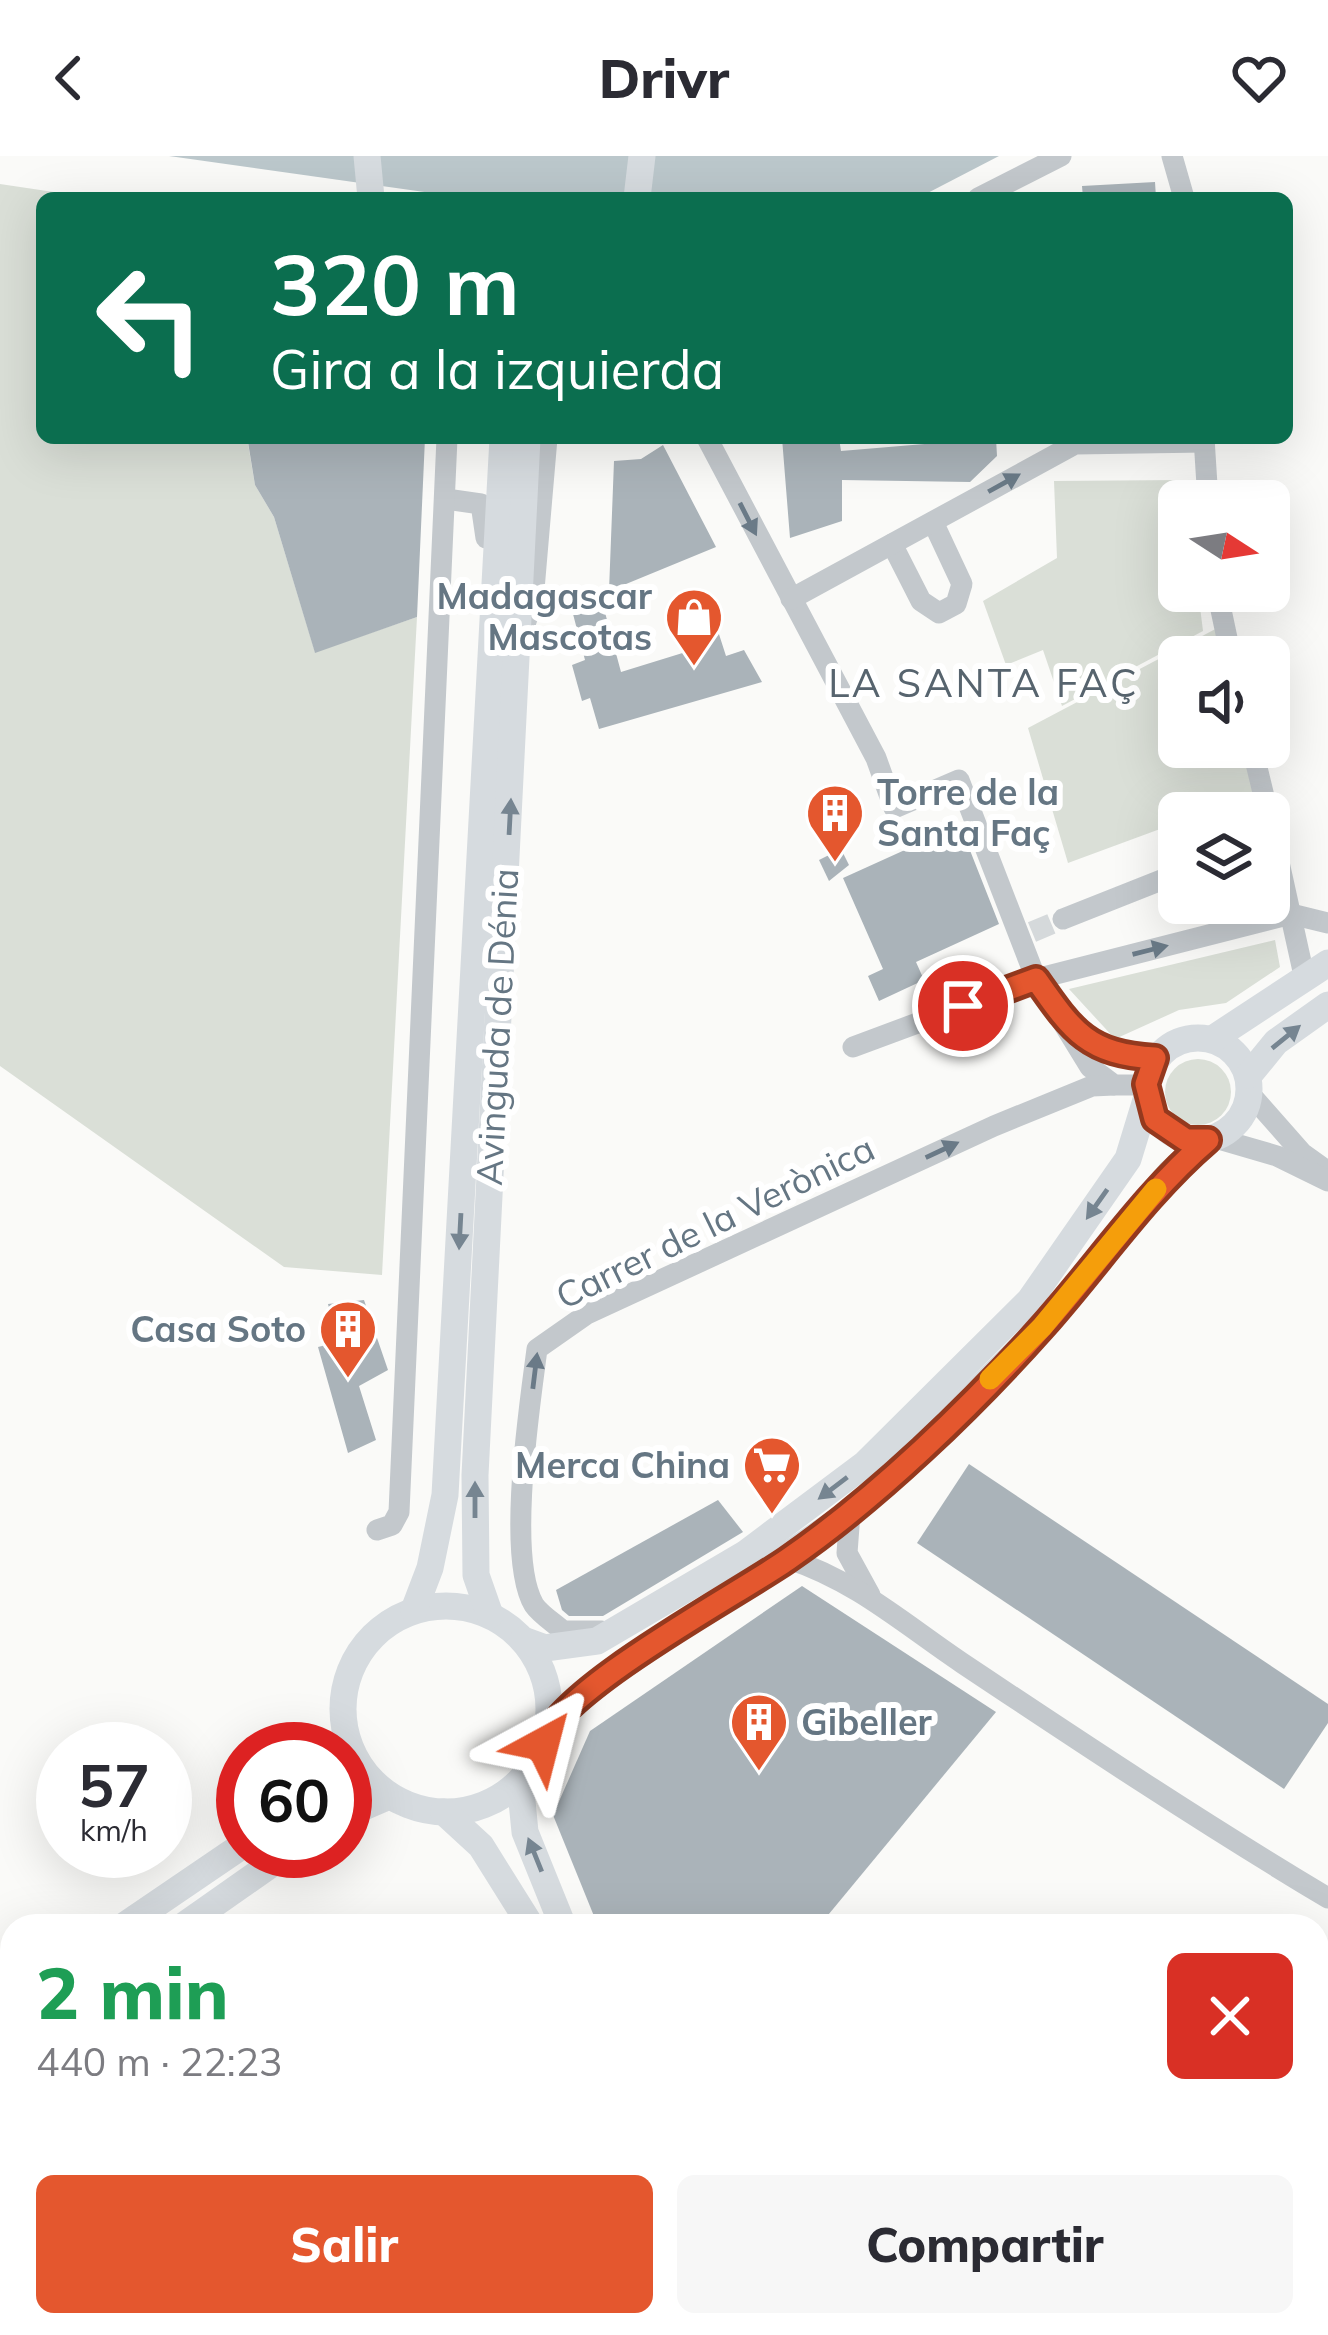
<!DOCTYPE html>
<html lang="es">
<meta charset="utf-8">
<style>
:root{--surface:#fff;--page:#f7f7f7;--text:#2b2b33;--muted:#7c7c81;--accent:#e4572e}
body{margin:0;font-family:Mulish,sans-serif;background:var(--page);color:var(--text);height:100vh;display:flex;flex-direction:column;font-size:45px;white-space:nowrap}
*{box-sizing:border-box;margin:0}
p{font-size:39px;color:var(--muted)}
.icon{flex:none;width:66px;height:66px;fill:none;stroke:currentColor;stroke-width:2;stroke-linecap:round;stroke-linejoin:round}
.map{position:relative;flex:1;overflow:hidden}
.drawer{position:absolute;left:0px;top:1758px;width:1329px;height:423px;display:flex;flex-direction:column;background:var(--surface);border-radius:36px 36px 0 0;box-shadow:0 12px 48px #0002}
.drawer>*{flex:none}
.top-card{position:absolute;left:36px;top:36px;width:1257px;height:252px;border-radius:18px;box-shadow:0 12px 48px #0002;background:#0b6e4f;color:#fff;overflow:hidden}
.needle{width:78px;rotate:102deg}
.buttons{position:absolute;left:1158px;top:324px;display:grid;gap:24px}
.buttons a{display:grid;place-items:center;width:132px;height:132px;border-radius:18px;background:var(--surface);box-shadow:0 12px 48px #0002;font-size:60px}
.speed{position:absolute;left:36px;top:1566px;display:flex;gap:24px;font-size:60px;font-weight:700;text-align:center}
.speed>*{display:grid;place-content:center;width:156px;height:156px;border-radius:50%;background:var(--surface);box-shadow:0 12px 48px #0002;line-height:1}
.speed small{font-size:30px;font-weight:400}
.speed .limit{border:18px solid #d22;background:#fff;color:#111}
.pin{position:absolute;display:grid;place-items:center;width:102px;height:102px;color:#fff;margin:-51px;border:6px solid #fff;border-radius:50%;box-shadow:0 3px 12px #0007}
.me{position:absolute;width:132px;margin:-66px;rotate:38deg;stroke-linejoin:round;filter:drop-shadow(0 0 9px #0008)}
.turn{display:flex;align-items:center;gap:42px;height:252px;padding:0 36px;font-size:54px}
.turn .icon{width:156px;height:156px;stroke-width:2.5}
.turn b{display:block;font-size:84px;line-height:102px}
.round{display:grid;place-items:center;flex:none;width:126px;height:126px;border-radius:18px;background:var(--page)}
.head{display:flex;align-items:center;justify-content:space-between;height:204px;padding:0 36px}
h1{font-size:72px;font-weight:800;line-height:90px;color:#1e9e55}
.button{display:flex;gap:24px;margin-top:auto;padding:24px 36px}
.button a{flex:1;height:138px;border-radius:18px;background:var(--accent);color:#fff;font-size:48px;font-weight:800;line-height:138px;text-align:center}
.button a+a{background:var(--page);color:var(--text)}
header{display:flex;justify-content:space-between;align-items:center;height:156px;padding:0 36px;background:var(--surface);font-size:54px;font-weight:800}
.map>svg:first-child{display:block}
.built{fill:#e8e9e9}
.green{fill:#dadfd7}
.water{fill:#bbc7cb}
.building{fill:#aab3b9}
.lines{fill:none;stroke-linecap:round;stroke-linejoin:round}
.minor-tunnel{stroke:#d5d9db;stroke-width:21;stroke-dasharray:21 10;stroke-linecap:butt}
.minor{stroke:#c3c8cc;stroke-width:21}
.major{stroke:#d6dbdf;stroke-width:27}
.oneway{fill:#6a7a87}
.oneway2{fill:#768591}
.route-casing{stroke:#94391e;stroke-width:30}
.route{stroke:#e4572e;stroke-width:21}
.slow{stroke:#f59e0b;stroke-width:21}
.labels{text-anchor:middle;stroke-width:12;stroke-linejoin:round;paint-order:stroke}
.poi-label{font-size:36px;font-weight:bold;fill:#657683;stroke:#fff;text-anchor:end}
.street-label{font-size:36px;fill:#657683;stroke:#fff}
.neighbourhood-label{font-size:39px;letter-spacing:3px;fill:#57646e;stroke:#fff}
</style>
<header><svg class="icon" aria-label="back" viewBox="0 0 24 24"><path d="M15 5l-7 7 7 7"/></svg>Drivr<svg class="icon" aria-label="heart" viewBox="0 0 24 24"><path d="M12 20l-8-8c-3-5 5-10 8-4 3-6 11-1 8 4z"/></svg></header>
<div class="map">
<svg width="1328" height="2179" viewBox="0 0 1328 2179">
<rect width="100%" height="100%" fill="#fafaf8"/>
<path class="built" d="M7 1979 12 1987V2169H690L697 2179H0V1986Z"/>
<g class="green">
<path d="M0 28 94 42H42V282H247L255 329 274 361 315 496 417 461 382 1119 284 1111 0 910Z"/>
<path d="M1184 324 1179 435H1198L1203 475 1062 550 1043 494 1006 509 983 445 1057 402 1054 325Z"/>
<path d="M1223 469 1231 501H1179V591H1252L1263 635 1203 657H1179V666L1068 707 1028 572Z"/>
<path d="M1275 784 1280 811 1226 847 1179 854 1115 883 1069 833Z"/>
<circle cx="1198" cy="936" r="33"/>
</g>
<path class="water" d="M169 0H999L918 42H467Z"/>
<g class="building">
<path d="M1155 26 1156 42H1083L1082 30Z"/>
<path d="M258 282H425L417 461 315 497 274 361 255 329 248 286Z"/>
<path d="M782 282H839L841 295 996 282 997 300 970 326 842 324V365L790 382Z"/>
<path d="M663 289 716 391 609 435 614 305 641 303Z"/>
<path d="M603 449 621 516 689 495 686 482 717 472 726 500 744 494 762 526 599 573 590 542 582 545 572 509 585 504 573 458Z"/>
<path d="M960 669 999 768 916 806 924 824 879 845 868 820 883 813 843 722Z"/>
<path d="M841 693 849 709 829 725 819 704Z"/>
<path d="M364 1144 388 1214 359 1230 376 1284 348 1297 318 1191 338 1186 328 1148Z"/>
<path d="M969 1308 1328 1548V1567L1284 1633 917 1387Z"/>
<path d="M718 1344 743 1376 603 1460H569L562 1454 556 1434Z"/>
<path d="M802 1430 996 1556 819 1770H598L553 1659 590 1575Z"/>
</g>
<g class="lines">
<path class="minor-tunnel" d="M1032 776 1063 763"/>
<g class="minor">
<path d="M1172 0 1184 42"/>
<path d="M978 42 1061 0"/>
<path d="M707 282 876 602 894 652 959 624 1036 823 1090 911 1114 929H1146"/>
<path d="M1204 282 1208 345"/>
<path d="M446 343 481 348 486 382"/>
<path d="M892 388 921 445 939 457 956 448 962 428 933 366"/>
<path d="M1217 435 1231 501"/>
<path d="M791 443 1075 288 1205 286"/>
<path d="M524 471 533 445 547 282"/>
<path d="M1252 591 1268 657"/>
<path d="M1269 661 1305 824"/>
<path d="M1063 763 1169 721"/>
<path d="M1073 875 1112 899 1155 902"/>
<path d="M853 891 1036 823 1291 758 1328 767"/>
<path d="M1250 938 1302 997 1323 1012"/>
<path d="M1215 982 1277 1000 1328 1025"/>
<path d="M850 1357 847 1397 870 1439"/>
<path d="M377 1374 392 1369 399 1356 447 282"/>
<path d="M789 1403C856 1425 904 1468 962 1507 1082 1587 1204 1668 1328 1742"/>
<path d="M602 1475H563C554 1467 540 1458 534 1449 506 1402 530 1248 537 1193L587 1158 994 970 1092 930 1114 929"/>
</g>
<g class="major">
<path d="M367 0 371 42"/>
<path d="M637 42 642 0"/>
<circle cx="1198" cy="933" r="51"/>
<path d="M1214 882 1328 807"/>
<path d="M1249 919 1276 886 1328 849"/>
<circle cx="446" cy="1553" r="103"/>
<path d="M414 1454 430 1412 445 1339 503 282"/>
<path d="M490 1459 476 1419 475 1319 527 282"/>
<path d="M523 1484 545 1492 597 1485 745 1398 865 1308 1030 1144 1128 1003 1146 944"/>
<path d="M548 1567 612 1517 850 1357 1043 1171 1170 1017 1208 984"/>
<path d="M520 1625 525 1676 563 1770"/>
<path d="M444 1656 481 1690 531 1770"/>
<path d="M345 1659 389 1640"/>
<path d="M124 1770 243 1689"/>
<path d="M183 1770 290 1695"/>
<path d="M0 1858 12 1848"/>
<path d="M0 1904 12 1894"/>
<path d="M776 2169 784 2179"/>
<path d="M809 2169 817 2179"/>
</g>
</g>
<defs><path id="oneway-solid" d="M-6-.8H1V-3.2L6.5 0L1 3.2V.8H-6Z" transform="scale(3)"/></defs>
<g class="oneway">
<use href="#oneway-solid" transform="translate(1004 327) rotate(-29)"/>
<use href="#oneway-solid" transform="translate(748 363) rotate(63)"/>
<use href="#oneway-solid" transform="translate(1150 794) rotate(-14)"/>
<use href="#oneway-solid" transform="translate(942 994) rotate(-25)"/>
<use href="#oneway-solid" transform="translate(535 1215) rotate(-83)"/>
</g>
<g class="oneway2">
<use href="#oneway-solid" transform="translate(510 661) rotate(-87)"/>
<use href="#oneway-solid" transform="translate(1286 881) rotate(-39)"/>
<use href="#oneway-solid" transform="translate(1097 1048) rotate(125)"/>
<use href="#oneway-solid" transform="translate(460 1075) rotate(93)"/>
<use href="#oneway-solid" transform="translate(833 1332) rotate(143)"/>
<use href="#oneway-solid" transform="translate(475 1344) rotate(-90)"/>
<use href="#oneway-solid" transform="translate(535 1699) rotate(-112)"/>
</g>
<g class="lines">
<g class="route-casing">
<path id="route" d="M543 1588C556 1535 735 1440 787 1404 877 1342 972 1250 1044 1169 1099 1107 1145 1038 1208 984H1186L1155 963 1146 928 1155 902C1088 898 1073 876 1036 823L963 850"/>
</g>
<use href="#route" class="route"/>
<path class="slow" d="M990 1223 1042 1171 1156 1033"/>
</g>
<defs>
<g id="shop-pin" transform="scale(3)"><path d="M0 17L-7.5 6A9.5 9.5 0 1 1 7.5 6Z" fill="#e4572e" stroke="#fff"/><path d="M-5-2.5h2.3a2.7 3.5 0 0 1 5.4 0H5L5.5 6h-11ZM-1.5-2.5h3a1.5 2.3 0 0 0-3 0Z" fill="#fff"/></g>
<g id="building-pin" transform="scale(3)"><path d="M0 17L-7.5 6A9.5 9.5 0 1 1 7.5 6Z" fill="#e4572e" stroke="#fff"/><path d="M-4-6H4V6H1V3H-1V6H-4ZM-2.5-4.3h1.7v1.8h-1.7ZM.8-4.3h1.7v1.8H.8ZM-2.5-1h1.7V.8h-1.7ZM.8-1h1.7V.8H.8Z" fill="#fff"/></g>
<g id="supermarket-pin" transform="scale(3)"><path d="M0 17L-7.5 6A9.5 9.5 0 1 1 7.5 6Z" fill="#e4572e" stroke="#fff"/><path d="M-6-5.5h2.5l.6 2H6L4.5 2H-2.5L-4.4-4H-6ZM-1.5 3.2a1.3 1.3 0 1 0 .1 0ZM3 3.2a1.3 1.3 0 1 0 .1 0Z" fill="#fff"/></g>
</defs>
<g fill-rule="evenodd">
<use href="#shop-pin" x="694" y="461"/>
<use href="#building-pin" x="835" y="657"/>
<use href="#building-pin" x="348" y="1173"/>
<use href="#supermarket-pin" x="772" y="1309"/>
<use href="#building-pin" x="759" y="1566"/>
</g>
<g class="labels">
<g class="poi-label">
<text x="652" y="453">Madagascar<tspan x="652" dy="41">Mascotas</tspan></text>
<text x="877" y="649" text-anchor="start">Torre de la<tspan x="877" dy="41">Santa Faç</tspan></text>
<text x="306" y="1186">Casa Soto</text>
<text x="730" y="1322">Merca China</text>
<text x="801" y="1579" text-anchor="start">Gibeller</text>
</g>
<g class="street-label">
<text transform="translate(497 871) rotate(-87)" y="13">Avinguda de Dénia</text>
<text transform="translate(715 1066) rotate(-26)" y="13">Carrer de la Verònica</text>
</g>
<g class="neighbourhood-label">
<text x="984" y="541">LA SANTA FAÇ</text>
</g>
</g>
</svg>
<div class="buttons">
<a><svg class="needle" viewBox="-14 -14 28 28"><path d="M0-13l5 13h-10z" fill="#e53935"/><path d="M0 13l5-13h-10z" fill="#7c7c81"/></svg></a>
<a><svg class="icon" aria-label="sound" viewBox="0 0 24 24"><path d="M4 9h4l5-4v14l-5-4H4zM17 9q2 3 0 6"/></svg></a>
<a><svg class="icon" aria-label="layers" viewBox="0 0 24 24"><path d="M12 4l9 5-9 5-9-5zM3 14l9 5 9-5"/></svg></a>
</div>
<div class="speed"><div>57<small>km/h</small></div><div class="limit">60</div></div>
<div class="pin" style="left:963px;top:850px;background:#d93025"><svg class="icon" aria-label="arrive" viewBox="0 0 24 24"><path d="M6 21V4h12l-3 4 3 4H6"/></svg></div>
<svg class="me" style="left:543px;top:1588px" viewBox="-20 -20 40 40"><path d="M0-17L14 15 0 8-14 15z" fill="#e4572e" stroke="#fff" stroke-width="4"/></svg>
<div class="top-card">
<div class="turn"><svg class="icon" aria-label="left" viewBox="0 0 24 24"><path d="M17 20v-9H6M10 6l-5 5 5 5"/></svg><div><b>320 m</b>Gira a la izquierda</div></div>
</div>
<section class="drawer">
<div class="head"><div><h1>2 min</h1><p>440 m · 22:23</p></div><a class="round" style="background:#d93025;color:#fff"><svg class="icon" aria-label="close" viewBox="0 0 24 24"><path d="M6 6l12 12M18 6L6 18"/></svg></a></div>
<div class="button"><a>Salir</a><a>Compartir</a></div>
</section>
</div>
